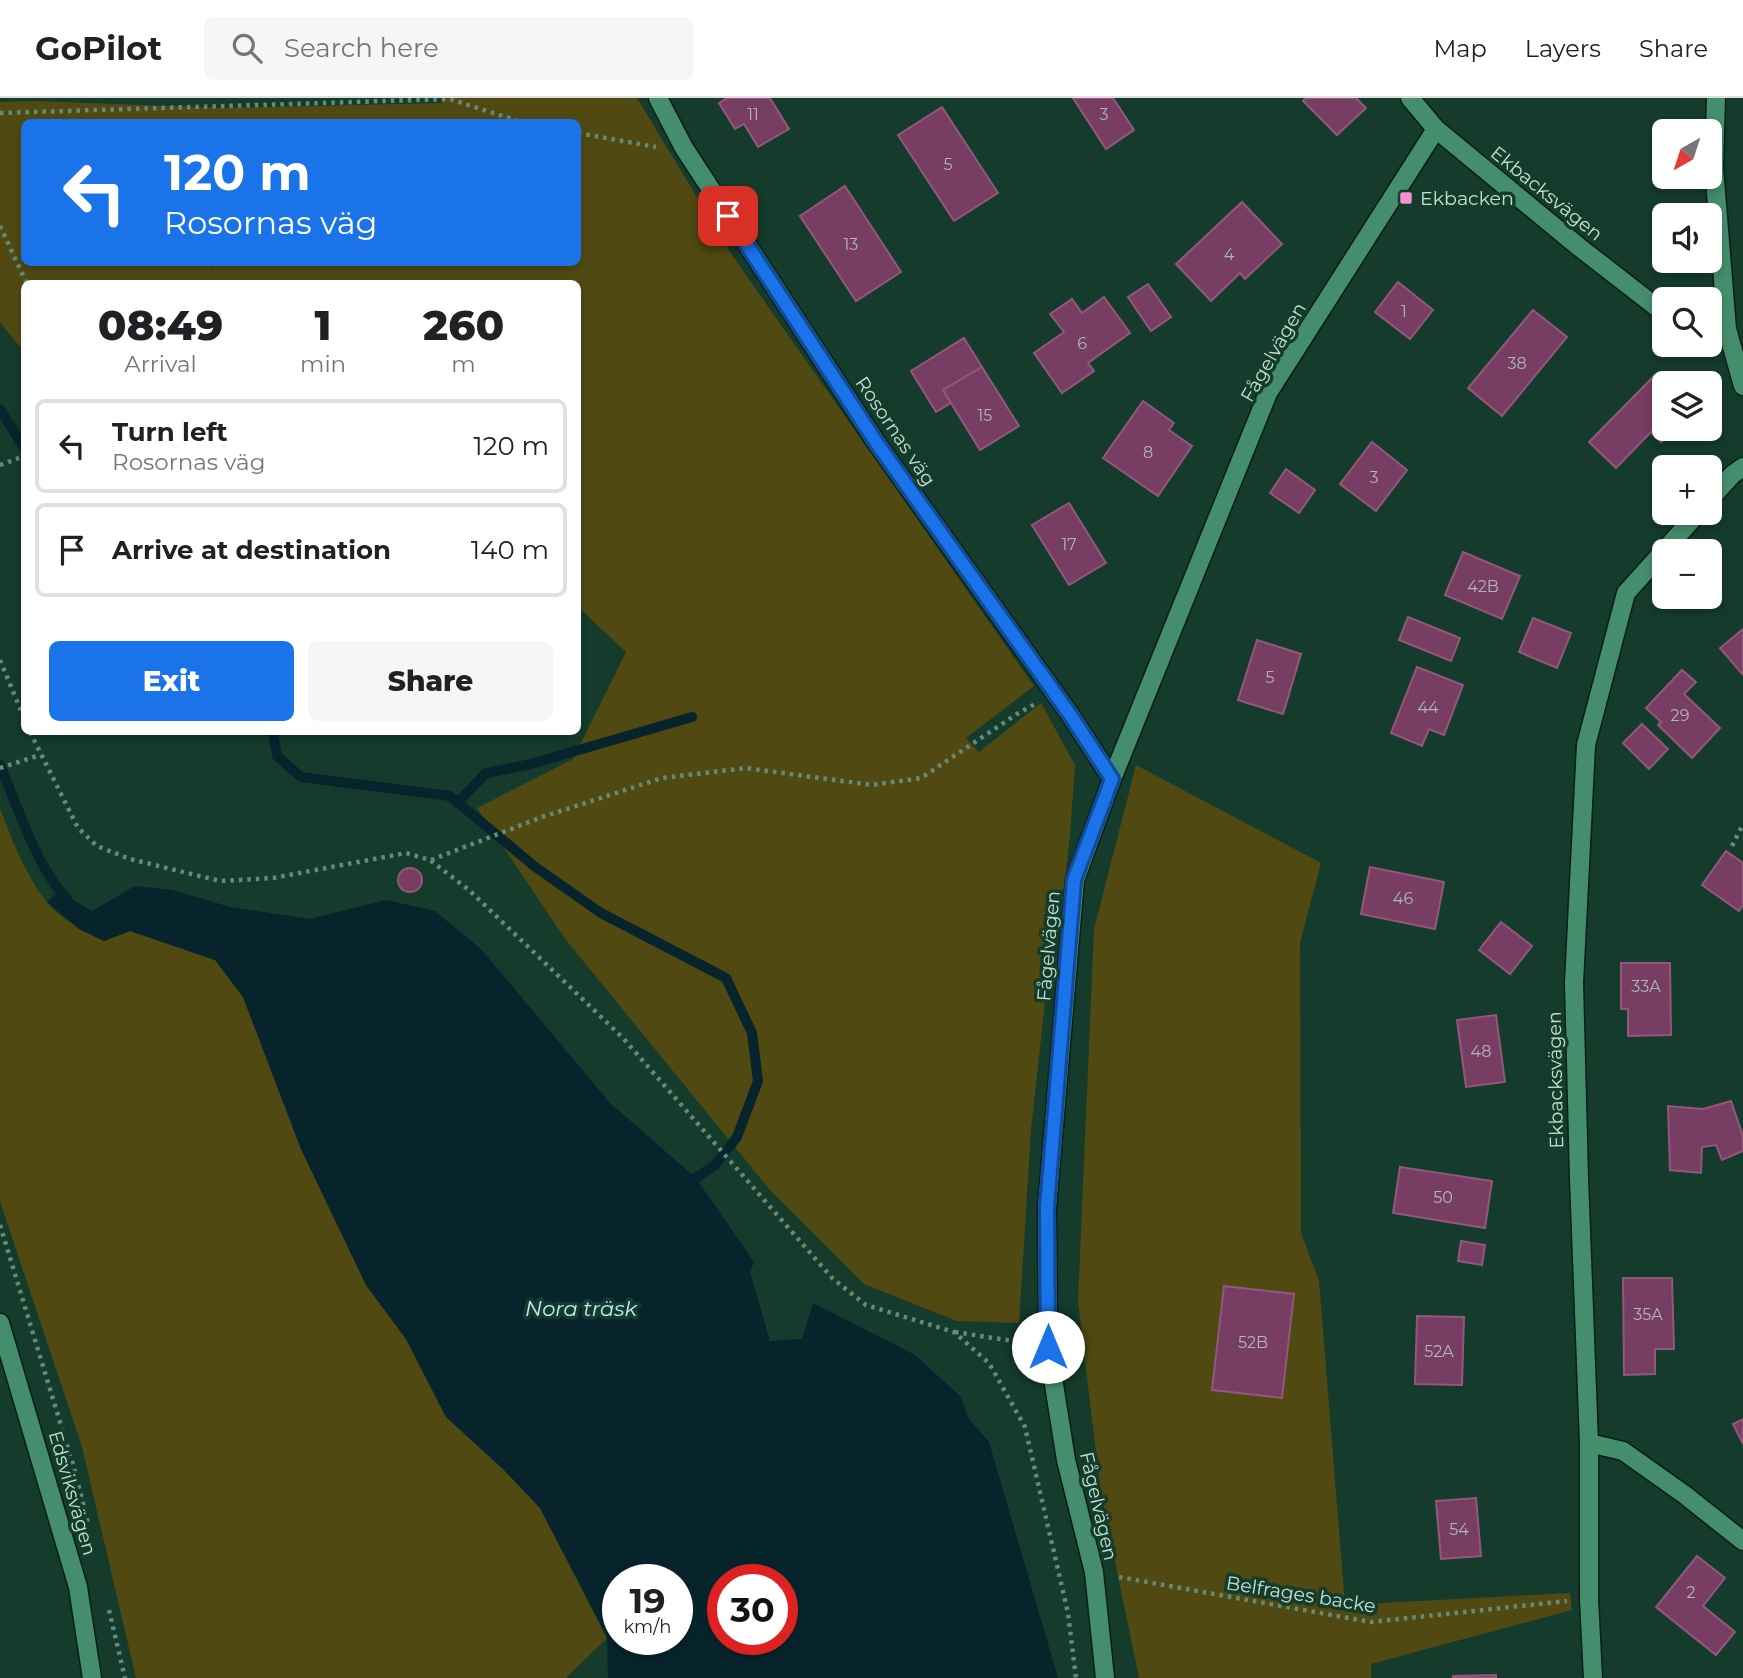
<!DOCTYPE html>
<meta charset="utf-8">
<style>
:root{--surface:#fff;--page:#f6f6f6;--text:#202124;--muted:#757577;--line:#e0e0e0;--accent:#1a73e8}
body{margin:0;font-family:Montserrat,sans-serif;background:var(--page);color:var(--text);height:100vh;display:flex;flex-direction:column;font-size:26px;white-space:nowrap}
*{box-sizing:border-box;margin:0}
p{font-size:23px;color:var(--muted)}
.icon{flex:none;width:38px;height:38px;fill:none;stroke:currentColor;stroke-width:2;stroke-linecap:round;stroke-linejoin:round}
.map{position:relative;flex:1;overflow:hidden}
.sheet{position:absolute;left:21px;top:182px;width:560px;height:455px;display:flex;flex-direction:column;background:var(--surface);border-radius:10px;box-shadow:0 4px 10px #0003}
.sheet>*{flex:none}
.hud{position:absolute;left:21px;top:21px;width:560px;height:147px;border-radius:10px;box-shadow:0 4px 10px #0003;background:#1a73e8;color:#fff;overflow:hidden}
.needle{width:46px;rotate:219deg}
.controls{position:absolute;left:1652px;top:21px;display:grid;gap:14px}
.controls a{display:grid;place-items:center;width:70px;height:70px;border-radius:10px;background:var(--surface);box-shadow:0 4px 10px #0003;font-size:35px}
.speed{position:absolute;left:602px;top:1466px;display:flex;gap:14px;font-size:35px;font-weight:700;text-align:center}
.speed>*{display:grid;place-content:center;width:91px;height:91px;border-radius:50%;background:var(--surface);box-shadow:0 4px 10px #0003;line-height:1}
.speed small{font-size:18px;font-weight:400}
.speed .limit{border:10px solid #d22;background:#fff;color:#111}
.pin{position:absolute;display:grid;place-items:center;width:60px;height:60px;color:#fff;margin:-30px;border-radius:14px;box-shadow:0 4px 10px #0006}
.me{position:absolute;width:77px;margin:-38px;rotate:0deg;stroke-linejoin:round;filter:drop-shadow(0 0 5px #0008)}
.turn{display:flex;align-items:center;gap:24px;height:147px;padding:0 28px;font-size:32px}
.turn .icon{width:91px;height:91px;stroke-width:2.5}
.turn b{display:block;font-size:49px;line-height:60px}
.eta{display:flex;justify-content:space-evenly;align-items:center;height:119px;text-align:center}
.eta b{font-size:42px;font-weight:800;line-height:49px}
.cta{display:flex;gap:14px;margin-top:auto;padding:14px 28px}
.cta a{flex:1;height:80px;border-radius:10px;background:var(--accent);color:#fff;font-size:28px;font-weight:800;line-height:80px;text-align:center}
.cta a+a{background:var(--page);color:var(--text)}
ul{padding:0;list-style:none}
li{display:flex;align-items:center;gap:21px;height:94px;margin:0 14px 10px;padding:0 14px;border:4px solid var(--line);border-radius:10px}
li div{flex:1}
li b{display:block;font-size:26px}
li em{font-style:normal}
header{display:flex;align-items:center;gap:42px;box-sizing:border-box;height:98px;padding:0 35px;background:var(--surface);border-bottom:2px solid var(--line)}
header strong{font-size:33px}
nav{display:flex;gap:38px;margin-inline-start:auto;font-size:24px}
.search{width:490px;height:63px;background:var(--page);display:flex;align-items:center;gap:18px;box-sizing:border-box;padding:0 24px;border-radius:10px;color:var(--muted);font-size:26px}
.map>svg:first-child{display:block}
.green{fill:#504a12;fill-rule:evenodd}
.water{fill:#07242d;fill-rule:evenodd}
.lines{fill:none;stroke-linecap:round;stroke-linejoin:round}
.stream{stroke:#07242d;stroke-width:10}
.building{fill:#773d62;stroke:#92587c;stroke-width:2}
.minor-casing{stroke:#082016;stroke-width:21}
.path{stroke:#658a79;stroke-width:4.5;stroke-dasharray:3.5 5;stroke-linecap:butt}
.minor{stroke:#448e6d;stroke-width:18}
.route-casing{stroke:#114b97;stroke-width:18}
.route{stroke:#1a73e8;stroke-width:12}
.poi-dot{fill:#f690d0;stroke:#143b2b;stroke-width:2.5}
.labels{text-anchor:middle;stroke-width:7;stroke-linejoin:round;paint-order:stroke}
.number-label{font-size:16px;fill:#adb9b4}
.street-label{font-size:19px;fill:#bfe2d0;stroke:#143b2b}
.poi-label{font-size:19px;fill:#bfe2d0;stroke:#143b2b;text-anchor:start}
.water-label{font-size:21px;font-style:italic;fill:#c1ecfc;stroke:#143b2b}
</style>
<header>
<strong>GoPilot</strong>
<div class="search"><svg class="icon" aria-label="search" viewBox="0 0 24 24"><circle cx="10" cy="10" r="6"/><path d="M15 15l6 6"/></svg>Search here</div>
<nav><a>Map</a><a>Layers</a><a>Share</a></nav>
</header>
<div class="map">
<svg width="1743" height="1580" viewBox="0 0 1743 1580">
<rect width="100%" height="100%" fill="#143b2b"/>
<g class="green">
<path d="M443 0H637L732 157 1034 588 966 640 979 654 1041 605 1075 667 1070 737 1062 807 1045 839 1047 885 1031 1032 1019 1225 957 1223 864 1186 770 1092 566 842 477 710 573 661 626 554 578 509V186H24V254L0 224V4L37 3 222 10 443 5ZM24 24H578V164L209 165 215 175 208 165 24 164Z"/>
<path d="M1136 667 1321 765 1300 845 1301 1135 1319 1182 1345 1507 1570 1495 1572 1512 1371 1566V1580H1139L1101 1396 1078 1204 1094 831Z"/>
<path d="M0 710C12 742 25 776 46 803 60 821 84 833 104 843L130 833 215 862 243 899 301 1051 366 1187 406 1241 446 1319 503 1371 540 1410 607 1540 566 1580H136L82 1349 0 1104Z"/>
</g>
<path class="water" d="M135 788 173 792 230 809 310 821 386 802 435 813 481 851 610 1005 696 1080 754 1164 750 1174 770 1243 802 1241 813 1205 915 1257 960 1298 969 1321 989 1344 1058 1580H608L607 1539 540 1410 503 1371 446 1319 406 1241 366 1187 301 1051 243 899 215 862 130 833 104 843 79 831 47 804 59 793 92 813ZM677 1482V1542H618V1482ZM723 1482H782V1542H723Z"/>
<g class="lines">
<g class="stream">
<path d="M0 311 24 350"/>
<path d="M273 634 277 658 301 679 450 698 534 768 601 815 726 880 752 935 758 983 737 1039 715 1067 696 1080"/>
<path d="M0 667C17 707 37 770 67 801"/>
<path d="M457 705 486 675 527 667 692 619"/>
</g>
</g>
<g class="building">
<path d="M727 0H770L789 31 758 49 744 26 735 31 719 5Z"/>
<path d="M1073 0H1113L1134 32 1106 51Z"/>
<path d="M1306 0H1356L1366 10 1337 37 1303 3Z"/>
<path d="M942 9 998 95 954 123 898 37Z"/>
<path d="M845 88 901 174 856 203 800 118Z"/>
<path d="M1242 104 1282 146 1245 181 1240 175 1211 203 1176 166Z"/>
<path d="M1398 184 1433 212 1410 241 1375 214Z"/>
<path d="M1148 186 1171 219 1151 233 1128 199Z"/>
<path d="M1104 199 1130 235 1088 265 1094 273 1062 295 1034 255 1064 234 1050 216 1072 201 1082 215Z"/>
<path d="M1533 212 1567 239 1502 318 1468 290Z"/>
<path d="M964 240 982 269 943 292 951 305 936 314 911 273Z"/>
<path d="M982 269 1019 328 980 352 943 292Z"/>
<path d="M1654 278 1664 288V331H1675L1661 344 1651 334 1616 370 1589 344Z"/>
<path d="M1143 303 1174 325 1169 332 1192 348 1158 398 1103 360Z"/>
<path d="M1372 344 1407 372 1376 413 1340 386Z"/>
<path d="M1286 371 1315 392 1299 415 1270 395Z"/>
<path d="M1069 405 1106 465 1069 487 1032 427Z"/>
<path d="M1463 454 1520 478 1502 521 1445 497Z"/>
<path d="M1408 519 1460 540 1451 563 1399 542Z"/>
<path d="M1533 520 1571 535 1557 570 1519 554Z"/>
<path d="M1743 531V577L1720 550Z"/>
<path d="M1257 542 1301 556 1283 616 1238 602Z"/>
<path d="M1417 569 1463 587 1444 637 1429 631 1422 648 1391 635Z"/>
<path d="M1682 572 1696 584 1684 596 1720 630 1692 660 1658 627 1661 624 1646 610Z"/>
<path d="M1642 626 1668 651 1649 671 1623 645Z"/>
<path d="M1726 753 1743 765V807L1739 813 1702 787Z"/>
<path d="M1370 769 1444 784 1435 831 1361 816Z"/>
<circle cx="410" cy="782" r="12"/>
<path d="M1501 824 1532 848 1510 876 1479 852Z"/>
<path d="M1621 865H1670L1671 937 1628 938V911H1621Z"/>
<path d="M1496 917 1505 984 1466 989 1457 922Z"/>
<path d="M1731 1003 1743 1038V1053L1722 1062 1716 1047 1702 1049 1701 1075 1670 1072 1668 1008 1703 1011Z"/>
<path d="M1400 1069 1492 1083 1485 1130 1393 1115Z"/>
<path d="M1461 1143 1485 1147 1482 1167 1458 1163Z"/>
<path d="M1623 1180H1672L1674 1251H1655V1276L1624 1277Z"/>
<path d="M1224 1188 1294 1196 1282 1300 1212 1292Z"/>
<path d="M1417 1218 1464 1219 1462 1287 1415 1286Z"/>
<path d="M1743 1321V1346L1733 1326Z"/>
<path d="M1476 1400 1481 1458 1441 1461 1436 1403Z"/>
<path d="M1697 1458 1725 1480 1703 1508 1735 1534 1716 1557 1656 1509Z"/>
<path d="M1496 1577V1580H1453V1578Z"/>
</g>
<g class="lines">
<g class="minor-casing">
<g id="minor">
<path d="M658 0 684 50 876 344 1071 618 1112 681"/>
<path d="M1410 0 1436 31 1579 149 1664 215"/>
<path d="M1716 0 1714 70 1727 231 1743 288"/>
<path d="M1710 401 1733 376 1743 369"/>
<path d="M0 1225 78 1489 92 1580"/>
<path d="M1589 1345 1623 1353 1685 1397 1743 1443"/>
<path d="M1105 1580 1094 1474 1066 1362 1048 1249 1047 1109 1075 782 1112 681 1268 295 1436 31"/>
<path d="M1593 1580 1589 1501V1345L1579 1080 1574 885 1586 647 1626 495 1698 415"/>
</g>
</g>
<g class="path">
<path d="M0 15 450 1 521 24"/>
<path d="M578 35 656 49"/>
<path d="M0 128 27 186"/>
<path d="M0 367 24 358"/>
<path d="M0 562 24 620"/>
<path d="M30 634 78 730 97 748 130 761 220 783 273 780 406 755 430 762 469 792 623 940 833 1181 866 1207 954 1234 989 1265 1025 1329 1068 1515 1076 1580"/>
<path d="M0 670 40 657"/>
<path d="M1732 748 1743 726"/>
<path d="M431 762 542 719 662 680 746 670 872 687 921 680 1017 616 1035 606"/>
<path d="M0 1127 74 1370 88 1425"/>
<path d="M955 1234 1026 1245"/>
<path d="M1119 1479 1371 1524 1567 1503"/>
<path d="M109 1512 125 1580"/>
</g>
<use href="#minor" class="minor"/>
</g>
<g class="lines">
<g class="route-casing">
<path id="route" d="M728 118 876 344 1071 618 1112 681 1074 782 1047 1109 1048 1249"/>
</g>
<use href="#route" class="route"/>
</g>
<rect class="poi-dot" x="1399" y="93" width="14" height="14" rx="3.5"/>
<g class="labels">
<g class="number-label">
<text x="753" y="22">11</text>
<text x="1104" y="22">3</text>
<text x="948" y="72">5</text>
<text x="851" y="152">13</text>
<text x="1229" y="162">4</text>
<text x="1404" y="219">1</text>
<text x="1082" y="251">6</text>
<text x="1517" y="271">38</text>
<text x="985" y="323">15</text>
<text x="1148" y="360">8</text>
<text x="1374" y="385">3</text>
<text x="1069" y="452">17</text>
<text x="1483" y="494">42B</text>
<text x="1270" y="585">5</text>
<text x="1428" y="615">44</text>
<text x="1680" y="623">29</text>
<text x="1403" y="806">46</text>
<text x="1646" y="894">33A</text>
<text x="1481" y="959">48</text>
<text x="1443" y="1105">50</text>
<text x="1648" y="1222">35A</text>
<text x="1253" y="1250">52B</text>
<text x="1439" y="1259">52A</text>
<text x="1459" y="1437">54</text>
<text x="1691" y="1500">2</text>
</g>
<g class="street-label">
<text transform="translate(1547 95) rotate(39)" y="7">Ekbacksvägen</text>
<text transform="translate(1273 254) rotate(-60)" y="7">Fågelvägen</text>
<text transform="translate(896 333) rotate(56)" y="7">Rosornas väg</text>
<text transform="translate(1048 848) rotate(-85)" y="7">Fågelvägen</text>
<text transform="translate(1555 982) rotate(-91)" y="7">Ekbacksvägen</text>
<text transform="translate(73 1395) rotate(74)" y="7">Edsviksvägen</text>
<text transform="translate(1099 1408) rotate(77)" y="7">Fågelvägen</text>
<text transform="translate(1301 1496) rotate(9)" y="7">Belfrages backe</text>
</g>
<g class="poi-label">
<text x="1420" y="107">Ekbacken</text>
</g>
<g class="water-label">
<text x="581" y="1218">Nora träsk</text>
</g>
</g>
</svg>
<div class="controls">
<a><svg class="needle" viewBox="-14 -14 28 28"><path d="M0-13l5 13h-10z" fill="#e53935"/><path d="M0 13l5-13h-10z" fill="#757577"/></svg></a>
<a><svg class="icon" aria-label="sound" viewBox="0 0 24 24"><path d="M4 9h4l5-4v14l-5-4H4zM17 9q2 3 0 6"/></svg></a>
<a><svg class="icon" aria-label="search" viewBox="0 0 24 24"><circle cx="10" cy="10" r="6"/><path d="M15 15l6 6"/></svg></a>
<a><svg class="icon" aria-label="layers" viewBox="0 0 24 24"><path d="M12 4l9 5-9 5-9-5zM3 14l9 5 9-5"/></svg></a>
<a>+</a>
<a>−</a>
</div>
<div class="speed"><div>19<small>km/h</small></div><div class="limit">30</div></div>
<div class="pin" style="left:728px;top:118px;background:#d93025"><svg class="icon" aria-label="arrive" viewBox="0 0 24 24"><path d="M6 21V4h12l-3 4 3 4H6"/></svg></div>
<svg class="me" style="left:1048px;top:1249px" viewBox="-20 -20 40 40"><circle r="19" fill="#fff"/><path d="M0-13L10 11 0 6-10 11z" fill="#1a73e8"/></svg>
<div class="hud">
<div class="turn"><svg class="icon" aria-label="left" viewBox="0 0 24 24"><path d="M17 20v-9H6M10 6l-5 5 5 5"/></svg><div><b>120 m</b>Rosornas väg</div></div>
</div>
<section class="sheet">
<div class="eta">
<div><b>08:49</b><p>Arrival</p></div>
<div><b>1</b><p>min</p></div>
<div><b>260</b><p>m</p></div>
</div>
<ul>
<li><svg class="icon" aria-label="left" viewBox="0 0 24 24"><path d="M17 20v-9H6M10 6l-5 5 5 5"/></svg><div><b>Turn left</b><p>Rosornas väg</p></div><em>120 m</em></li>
<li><svg class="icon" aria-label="arrive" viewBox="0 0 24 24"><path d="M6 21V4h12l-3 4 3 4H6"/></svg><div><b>Arrive at destination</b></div><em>140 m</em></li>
</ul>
<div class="cta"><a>Exit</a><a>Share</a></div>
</section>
</div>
